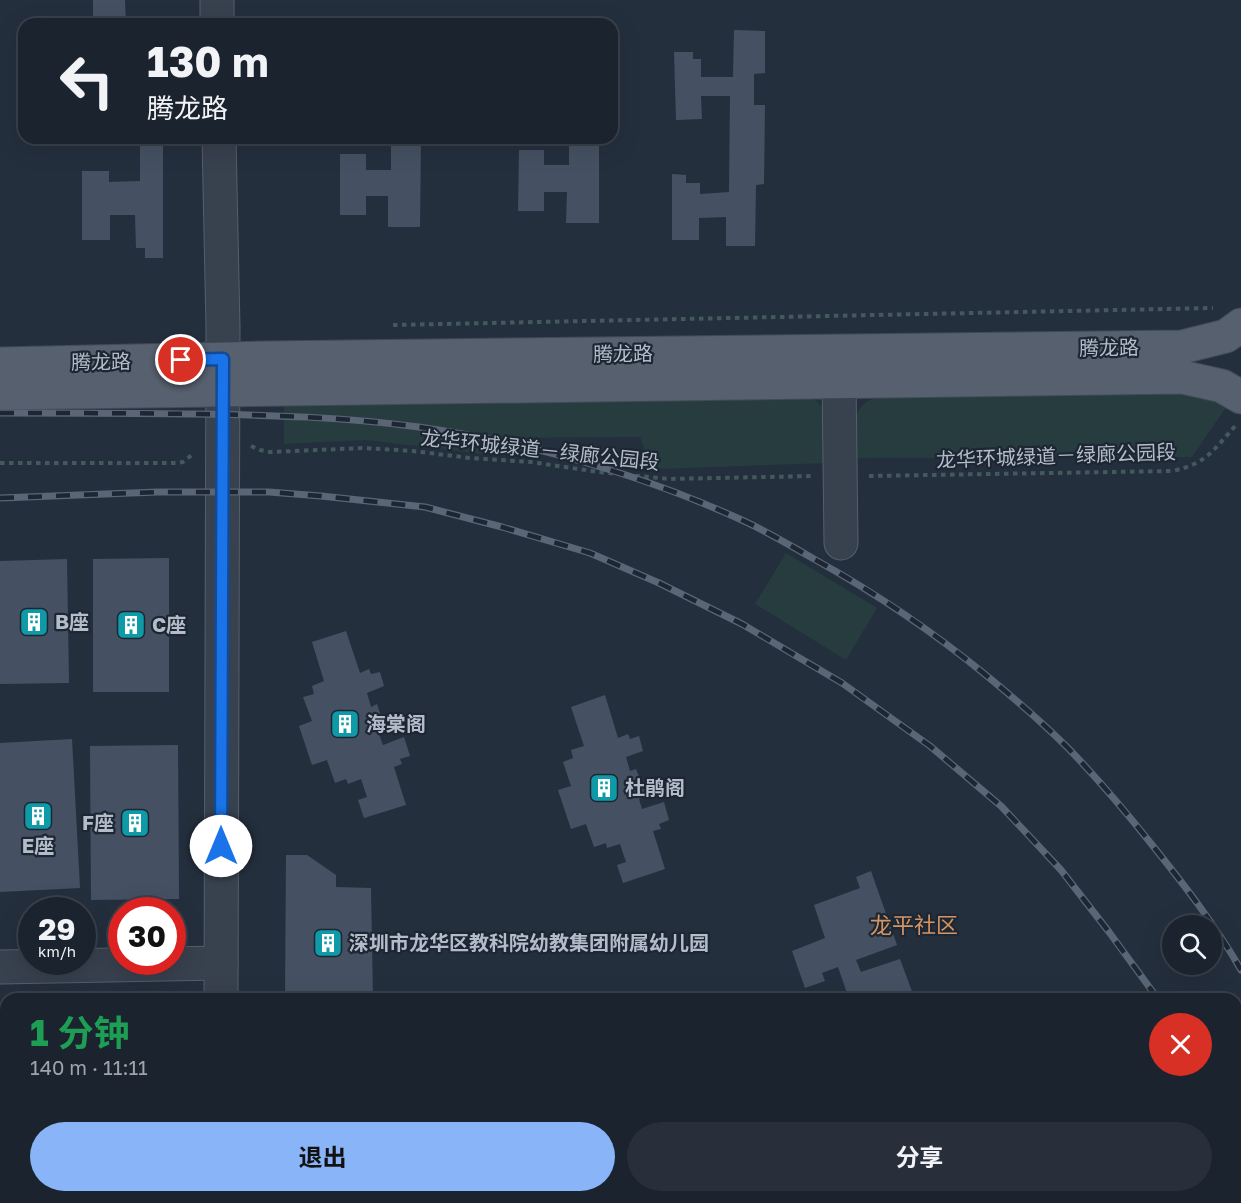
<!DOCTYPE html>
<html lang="zh">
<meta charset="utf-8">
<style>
:root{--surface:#1b232e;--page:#282f3a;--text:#f1f3f6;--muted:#a0a4aa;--line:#39404a;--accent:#8ab4f8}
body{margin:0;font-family:"Golos Text","Noto Sans SC",sans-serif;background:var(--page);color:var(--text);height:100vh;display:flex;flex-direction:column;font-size:22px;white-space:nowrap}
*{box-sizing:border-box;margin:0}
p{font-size:20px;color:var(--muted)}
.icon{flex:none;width:33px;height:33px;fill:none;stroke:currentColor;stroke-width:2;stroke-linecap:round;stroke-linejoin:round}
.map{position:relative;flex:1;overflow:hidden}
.panel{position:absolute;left:0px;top:993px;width:1242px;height:210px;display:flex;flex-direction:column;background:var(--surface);border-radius:18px 18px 0 0;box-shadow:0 6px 24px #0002,0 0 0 2px var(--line)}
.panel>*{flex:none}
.banner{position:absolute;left:18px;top:18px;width:600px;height:126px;border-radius:18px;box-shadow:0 6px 24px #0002,0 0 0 2px var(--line);background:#1b232e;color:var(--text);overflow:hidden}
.fabs{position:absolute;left:1162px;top:915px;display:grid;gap:12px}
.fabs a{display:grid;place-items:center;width:60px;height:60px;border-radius:50%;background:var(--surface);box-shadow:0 6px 24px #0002,0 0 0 2px var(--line);font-size:30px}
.speed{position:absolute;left:18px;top:897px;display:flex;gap:12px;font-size:30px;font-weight:700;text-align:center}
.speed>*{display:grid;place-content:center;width:78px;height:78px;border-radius:50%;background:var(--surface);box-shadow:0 6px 24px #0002,0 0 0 2px var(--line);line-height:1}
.speed small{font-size:15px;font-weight:400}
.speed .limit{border:9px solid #d22;background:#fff;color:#111}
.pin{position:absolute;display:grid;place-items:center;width:51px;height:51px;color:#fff;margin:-26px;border:3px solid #fff;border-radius:50%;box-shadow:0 2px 6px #0007}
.me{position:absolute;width:66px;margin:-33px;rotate:0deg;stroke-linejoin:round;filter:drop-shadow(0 0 4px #0008)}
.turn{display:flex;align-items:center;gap:21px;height:126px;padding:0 30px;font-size:27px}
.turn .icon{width:78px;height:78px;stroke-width:2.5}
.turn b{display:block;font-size:42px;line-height:51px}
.round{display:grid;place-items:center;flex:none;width:63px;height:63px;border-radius:32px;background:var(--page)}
.summary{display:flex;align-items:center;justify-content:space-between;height:102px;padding:0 30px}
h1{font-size:36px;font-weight:700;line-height:45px;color:#1e9e55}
.button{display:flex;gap:12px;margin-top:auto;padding:12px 30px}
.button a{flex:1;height:69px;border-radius:36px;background:var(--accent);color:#111;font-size:24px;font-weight:700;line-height:69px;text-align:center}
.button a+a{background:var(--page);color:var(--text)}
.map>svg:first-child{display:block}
.green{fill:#263c3f}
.building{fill:#455162}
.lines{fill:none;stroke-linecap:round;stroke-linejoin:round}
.minor-casing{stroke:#565f6c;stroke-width:35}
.major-casing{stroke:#414a57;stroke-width:35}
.path{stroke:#44595c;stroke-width:4;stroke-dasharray:4.5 4.5;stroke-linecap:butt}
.minor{stroke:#38414e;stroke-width:33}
.major{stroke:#56606e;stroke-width:33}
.rail-casing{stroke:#5a6575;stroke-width:7}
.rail{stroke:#1d2633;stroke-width:4.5;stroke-dasharray:14;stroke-linecap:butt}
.route-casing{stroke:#114b97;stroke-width:15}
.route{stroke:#1a73e8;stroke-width:10}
.labels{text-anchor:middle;stroke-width:4.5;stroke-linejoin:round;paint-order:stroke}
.street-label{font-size:20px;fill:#b4bcc9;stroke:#1d2633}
.poi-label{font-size:20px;font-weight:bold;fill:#b4bcc9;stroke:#1d2633;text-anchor:start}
.quarter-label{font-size:22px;fill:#d59563;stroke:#1d2633}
</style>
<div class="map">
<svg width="1241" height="1203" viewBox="0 0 1241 1203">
<rect width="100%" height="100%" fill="#242f3e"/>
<g class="green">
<path d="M1190 391 1231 400 1192 457 851 458C853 429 849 402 884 395Z"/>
<path d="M811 396 818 402 825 411 828 463 659 469 656 457 647 456 640 437 497 438 490 455 366 440 284 444V401Z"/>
<path d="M786 553 877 608 846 660 755 604Z"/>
</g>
<g class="building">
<path d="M93 0H125L126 24H93Z"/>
<path d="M734 30 765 31V73L754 74V105H765L764 184 756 185 755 246H726V217L699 218V240H672V174L686 175V183H700V194L729 192 730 96H701L702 119 676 120 674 52H693V59H701V77H733Z"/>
<path d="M391 138H421L420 227H388V196H366V215H340V154H366V170H391Z"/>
<path d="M569 138H599V223H566L567 192H544V211H518L519 150H544V165H569Z"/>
<path d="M140 144H163V258H145V248H136L135 215H110V240H82V171H109V182L140 181Z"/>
<path d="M169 558V692H93V559Z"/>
<path d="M67 559 69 683 0 684V561Z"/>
<path d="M346 631 360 673 369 669 371 674 380 672 384 686 367 693 371 707 377 704 386 732 379 734 383 745 404 737 410 756 400 759 402 764 394 767 406 805 364 818 358 800 367 797 361 779 348 784 346 779 335 783 327 760 312 765 299 726 312 721 303 697 314 694 312 686 324 681 312 642Z"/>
<path d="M605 695 618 738 628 734 630 739 639 736 643 751 626 757 630 771 636 769 646 796 639 799 642 809 664 802 669 820 659 824 661 829 653 831 665 869 623 883 617 865 626 862 620 844 607 848 606 843 594 847 586 824 571 829 558 790 571 786 563 762 573 758 571 750 584 746 571 707Z"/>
<path d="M72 739 80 888 0 892V743Z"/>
<path d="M178 745 179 899 91 900 90 746Z"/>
<path d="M286 855H307L336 875V887L371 888 373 999H285Z"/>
<path d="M871 871 897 945 856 960 861 972 900 959 913 994 898 999H849L838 967 822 973 825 981 805 988 792 951 825 938 814 905 860 888 856 877Z"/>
<path d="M364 1197H369L377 1203H362L360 1202Z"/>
<path d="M609 1197H650L651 1198 648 1203H604Z"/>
<path d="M695 1197H726L734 1203H691Z"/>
<path d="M911 1197H985L984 1199 990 1203H908Z"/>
<path d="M996 1197H1030L1026 1203H992Z"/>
</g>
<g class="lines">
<g class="minor-casing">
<g id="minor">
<path d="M217 0V24"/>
<path d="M219 138 223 328 221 999"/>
<path d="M839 379 841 543"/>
<path d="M0 967 221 963"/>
<path d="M220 1203V1197"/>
</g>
</g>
<g class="major-casing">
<g id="major">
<path d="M0 364 266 358 1182 347 1226 336 1241 325"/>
<path d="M0 393C394 385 788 380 1182 377L1222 386 1241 397"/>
</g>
</g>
<g class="path">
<path d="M393 325 1213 308"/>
<path d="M251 446 260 450 270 452 364 448 413 451 470 458 531 462 599 472 669 479 814 476"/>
<path d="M0 463H176L183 462 193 454"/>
<path d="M869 476 1172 471C1207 464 1214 449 1237 424"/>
</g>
<use href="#minor" class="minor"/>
<use href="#major" class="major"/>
<g class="rail-casing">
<g id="rail">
<path d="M0 413C65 413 130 413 195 414 270 415 345 417 419 427 530 443 641 474 744 521 768 532 791 546 814 559 877 594 931 630 987 676 1015 699 1043 723 1068 748 1098 779 1126 812 1153 846 1185 886 1216 926 1241 970"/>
<path d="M0 498 158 492H269L321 496 425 507 502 527 590 553 659 583 742 624 842 683 930 746 1001 806 1061 870 1109 932 1158 999"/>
<path d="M1236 1157 1241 1168"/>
</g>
</g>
<use href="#rail" class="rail"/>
</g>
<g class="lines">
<g class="route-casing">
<path id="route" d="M181 360 223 359 221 846"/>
</g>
<use href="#route" class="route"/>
</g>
<defs>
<g id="building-square" transform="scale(1.5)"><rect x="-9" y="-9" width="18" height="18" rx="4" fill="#0f9aa8" stroke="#1d2633"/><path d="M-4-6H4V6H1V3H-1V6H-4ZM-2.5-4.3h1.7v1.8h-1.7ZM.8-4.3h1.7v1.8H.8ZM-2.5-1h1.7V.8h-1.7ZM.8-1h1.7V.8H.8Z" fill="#fff"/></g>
</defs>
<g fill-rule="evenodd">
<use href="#building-square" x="34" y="622"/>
<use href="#building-square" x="131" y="625"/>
<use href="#building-square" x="345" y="724"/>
<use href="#building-square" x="604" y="788"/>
<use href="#building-square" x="38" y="816"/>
<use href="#building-square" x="135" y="823"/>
<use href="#building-square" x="328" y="943"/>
</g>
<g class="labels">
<g class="street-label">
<text transform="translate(1109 348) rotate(-1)" y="7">腾龙路</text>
<text transform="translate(623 354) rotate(-1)" y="7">腾龙路</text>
<text transform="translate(101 362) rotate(-1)" y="7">腾龙路</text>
<text transform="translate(540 450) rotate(6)" y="7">龙华环城绿道－绿廊公园段</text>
<text transform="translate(1056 456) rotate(-2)" y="7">龙华环城绿道－绿廊公园段</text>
</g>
<g class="poi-label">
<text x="55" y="629">B座</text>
<text x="152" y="632">C座</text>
<text x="366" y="731">海棠阁</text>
<text x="625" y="795">杜鹃阁</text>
<text x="114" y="830" text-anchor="end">F座</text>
<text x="38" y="853" text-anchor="middle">E座</text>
<text x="349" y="950">深圳市龙华区教科院幼教集团附属幼儿园</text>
</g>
<g class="quarter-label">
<text x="914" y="933">龙平社区</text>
</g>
</g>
</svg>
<div class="fabs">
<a><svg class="icon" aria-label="search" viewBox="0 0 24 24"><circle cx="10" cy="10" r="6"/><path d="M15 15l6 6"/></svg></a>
</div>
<div class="speed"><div>29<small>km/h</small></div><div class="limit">30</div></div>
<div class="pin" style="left:181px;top:360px;background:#d93025"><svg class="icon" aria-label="arrive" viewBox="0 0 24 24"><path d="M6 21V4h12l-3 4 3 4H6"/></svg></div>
<svg class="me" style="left:221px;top:846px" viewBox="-20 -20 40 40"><circle r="19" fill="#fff"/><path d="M0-13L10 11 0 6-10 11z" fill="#1a73e8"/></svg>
<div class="banner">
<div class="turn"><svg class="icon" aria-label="left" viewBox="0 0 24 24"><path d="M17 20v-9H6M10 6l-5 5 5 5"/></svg><div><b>130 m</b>腾龙路</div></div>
</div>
<section class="panel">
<div class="summary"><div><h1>1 分钟</h1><p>140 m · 11:11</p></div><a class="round" style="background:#d93025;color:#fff"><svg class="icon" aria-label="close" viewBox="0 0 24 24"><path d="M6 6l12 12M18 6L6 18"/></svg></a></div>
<div class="button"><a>退出</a><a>分享</a></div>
</section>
</div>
